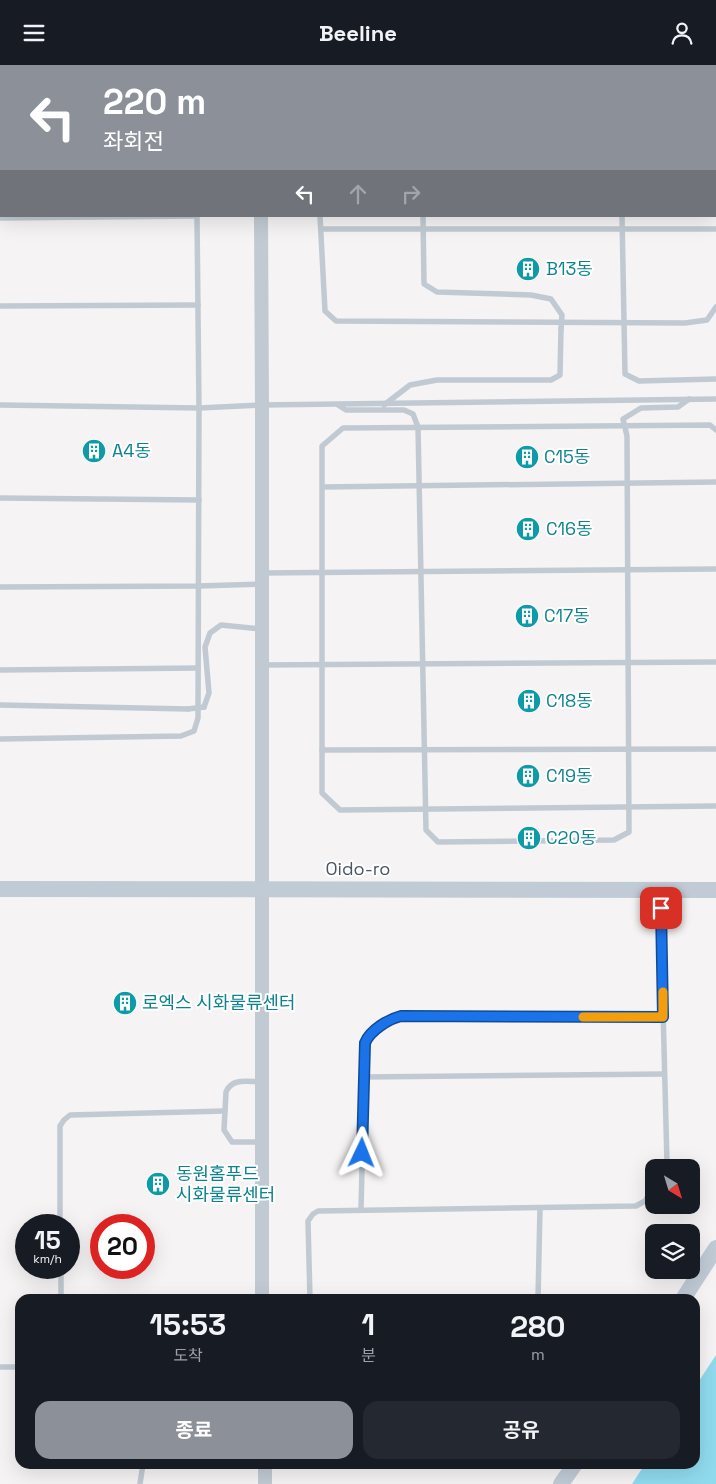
<!DOCTYPE html>
<html lang="ko">
<meta charset="utf-8">
<style>
:root{--surface:#171b24;--page:#242831;--text:#f1f3f6;--muted:#9ea1a6;--accent:#8c9099}
body{margin:0;font-family:"Space Grotesk","Noto Sans KR",sans-serif;background:var(--page);color:var(--text);height:100vh;display:flex;flex-direction:column;font-size:19px;white-space:nowrap}
*{box-sizing:border-box;margin:0}
p{font-size:16px;color:var(--muted)}
.icon{flex:none;width:28px;height:28px;fill:none;stroke:currentColor;stroke-width:2;stroke-linecap:round;stroke-linejoin:round}
.map{position:relative;flex:1;overflow:hidden}
.drawer{position:absolute;left:15px;top:1229px;width:685px;height:175px;display:flex;flex-direction:column;background:var(--surface);border-radius:15px;box-shadow:0 5px 20px #0002}
.drawer>*{flex:none}
.banner{position:absolute;left:0px;top:0px;width:716px;height:152px;box-shadow:0 5px 20px #0002;background:#8c9099;color:#fff;overflow:hidden}
.needle{width:32px;rotate:142deg}
.buttons{position:absolute;left:645px;top:1094px;display:grid;gap:10px}
.buttons a{display:grid;place-items:center;width:55px;height:55px;border-radius:10px;background:var(--surface);box-shadow:0 5px 20px #0002;font-size:25px}
.speed{position:absolute;left:15px;top:1149px;display:flex;gap:10px;font-size:25px;font-weight:700;text-align:center}
.speed>*{display:grid;place-content:center;width:65px;height:65px;border-radius:50%;background:var(--surface);box-shadow:0 5px 20px #0002;line-height:1}
.speed small{font-size:12px;font-weight:400}
.speed .limit{border:8px solid #d22;background:#fff;color:#111}
.pin{position:absolute;display:grid;place-items:center;width:42px;height:42px;color:#fff;margin:-21px;border-radius:10px;box-shadow:0 2px 8px #0006}
.me{position:absolute;width:55px;margin:-28px;rotate:2deg;stroke-linejoin:round;filter:drop-shadow(0 0 4px #0008)}
.turn{display:flex;align-items:center;gap:18px;height:105px;padding:0 20px;font-size:22px}
.turn .icon{width:65px;height:65px;stroke-width:2.5}
.turn b{display:block;font-size:35px;line-height:42px}
.lanes{display:flex;align-items:center;height:48px;padding:0 20px;background:#0003;justify-content:center;gap:25px;direction:ltr}
.lanes .off{opacity:.35}
.eta{display:flex;justify-content:space-evenly;align-items:center;height:85px;text-align:center}
.eta b{font-size:30px;font-weight:700;line-height:35px}
.cta{display:flex;gap:10px;margin-top:auto;padding:10px 20px}
.cta a{flex:1;height:58px;border-radius:15px;background:var(--accent);color:#fff;font-size:20px;font-weight:700;line-height:58px;text-align:center}
.cta a+a{background:var(--page);color:var(--text)}
header{display:flex;justify-content:space-between;align-items:center;height:65px;padding:0 20px;background:var(--surface);font-size:22px;font-weight:700}
.map>svg:first-child{display:block}
.water{fill:#90daee}
.lines{fill:none;stroke-linecap:round;stroke-linejoin:round}
.service{stroke:#c1cad2;stroke-width:5.5}
.tertiary{stroke:#c1cad2;stroke-width:14}
.secondary{stroke:#c1cbd6;stroke-width:16}
.service-bridge{stroke:#c1cad2;stroke-width:5.5}
.route-casing{stroke:#114b97;stroke-width:12}
.route{stroke:#1a73e8;stroke-width:9}
.slow{stroke:#f59e0b;stroke-width:9}
.labels{text-anchor:middle;stroke-width:4;stroke-linejoin:round;paint-order:stroke}
.culture-label{font-size:18px;fill:#0d838f;stroke:#fff;text-anchor:start}
.street-label{font-size:18px;fill:#4a5661;stroke:#fff}
</style>
<header><svg class="icon" aria-label="menu" viewBox="0 0 24 24"><path d="M4 6h16M4 12h16M4 18h16"/></svg>Beeline<svg class="icon" aria-label="person" viewBox="0 0 24 24"><circle cx="12" cy="8" r="4"/><path d="M4 21q1-7 8-7t8 7"/></svg></header>
<div class="map">
<svg width="716" height="1419" viewBox="0 0 716 1419">
<rect width="100%" height="100%" fill="#f5f3f3"/>
<path class="water" d="M716 1290V1419H632L645 1399H695V1322Z"/>
<g class="lines">
<g class="service">
<path d="M196 0V1"/>
<path d="M240 0 247 1"/>
<path d="M314 0V1"/>
<path d="M418 0V1"/>
<path d="M620 0V1"/>
<path d="M693 0V1"/>
<path d="M0 62H1"/>
<path d="M715 70 716 69"/>
<path d="M320 151 325 246 336 256 685 258 707 255 716 242"/>
<path d="M0 153 197 151"/>
<path d="M321 164H716"/>
<path d="M0 241 198 240"/>
<path d="M0 340 199 343 262 340 716 334"/>
<path d="M384 340 410 320 437 315H551L560 310 561 264"/>
<path d="M716 365 710 360 343 363 322 381V728L340 745 716 741"/>
<path d="M323 422 716 417"/>
<path d="M0 433 199 435"/>
<path d="M263 508 716 504"/>
<path d="M0 522 198 521 261 519"/>
<path d="M262 600 716 597"/>
<path d="M0 605 198 603"/>
<path d="M0 640 188 644"/>
<path d="M204 642 209 628 205 582 210 568 221 560 261 564"/>
<path d="M0 674 181 671 194 666 198 653 199 343 197 151"/>
<path d="M322 685 716 684"/>
<path d="M660 827 667 1098 664 1102"/>
<path d="M364 1012 664 1009"/>
<path d="M262 1077H232L224 1065 226 1027C232 1012 249 1017 262 1017"/>
<path d="M361 1145 365 977C370 965 389 954 401 951L663 952"/>
<path d="M60 1160V1061L64 1055 70 1050 225 1046"/>
<path d="M61 1202V1234"/>
<path d="M310 1234 308 1156 313 1149 318 1146 636 1141 645 1136 654 1122"/>
<path d="M538 1234 540 1143"/>
<path d="M0 1302H20"/>
<path d="M140 1419 143 1399"/>
</g>
<g class="tertiary">
<path d="M260 0V1"/>
<path d="M261 151 262 340V1234"/>
<path d="M265 1399V1419"/>
</g>
<g class="secondary">
<path d="M0 824 716 825"/>
<path d="M683 1234 716 1183"/>
<path d="M561 1419 575 1399"/>
</g>
<g class="service-bridge">
<path d="M423 151 424 219 437 227 531 230 551 234 562 250 561 264"/>
<path d="M622 151 625 309 639 316 716 314"/>
<path d="M338 340 346 345H404L413 349 418 362 426 765 438 777 614 775 629 767 627 371 623 354 641 343 678 342 689 334"/>
<path d="M188 644 204 642"/>
</g>
</g>
<g class="lines">
<g class="route-casing">
<path id="route" d="M362 1088 365 978C370 965 389 954 401 951L663 952 661 843"/>
</g>
<use href="#route" class="route"/>
<path class="slow" d="M583 952H663V927"/>
</g>
<defs>
<g id="building-disc" transform="scale(1.25)"><circle r="9.5" fill="#0f9aa8" stroke="#fff"/><path d="M-4-6H4V6H1V3H-1V6H-4ZM-2.5-4.3h1.7v1.8h-1.7ZM.8-4.3h1.7v1.8H.8ZM-2.5-1h1.7V.8h-1.7ZM.8-1h1.7V.8H.8Z" fill="#fff"/></g>
</defs>
<g fill-rule="evenodd">
<use href="#building-disc" x="528" y="204"/>
<use href="#building-disc" x="94" y="386"/>
<use href="#building-disc" x="527" y="392"/>
<use href="#building-disc" x="528" y="464"/>
<use href="#building-disc" x="527" y="551"/>
<use href="#building-disc" x="529" y="636"/>
<use href="#building-disc" x="528" y="711"/>
<use href="#building-disc" x="529" y="773"/>
<use href="#building-disc" x="125" y="938"/>
<use href="#building-disc" x="158" y="1119"/>
</g>
<g class="labels">
<g class="culture-label">
<text x="546" y="210">B13동</text>
<text x="112" y="392">A4동</text>
<text x="544" y="398">C15동</text>
<text x="546" y="470">C16동</text>
<text x="544" y="557">C17동</text>
<text x="546" y="642">C18동</text>
<text x="546" y="717">C19동</text>
<text x="546" y="779">C20동</text>
<text x="142" y="944">로엑스 시화물류센터</text>
<text x="176" y="1115">동원홈푸드<tspan x="176" dy="21">시화물류센터</tspan></text>
</g>
<g class="street-label">
<text x="358" y="810">Oido-ro</text>
</g>
</g>
</svg>
<div class="buttons">
<a><svg class="needle" viewBox="-14 -14 28 28"><path d="M0-13l5 13h-10z" fill="#e53935"/><path d="M0 13l5-13h-10z" fill="#9ea1a6"/></svg></a>
<a><svg class="icon" aria-label="layers" viewBox="0 0 24 24"><path d="M12 4l9 5-9 5-9-5zM3 14l9 5 9-5"/></svg></a>
</div>
<div class="speed"><div>15<small>km/h</small></div><div class="limit">20</div></div>
<div class="pin" style="left:661px;top:843px;background:#d93025"><svg class="icon" aria-label="arrive" viewBox="0 0 24 24"><path d="M6 21V4h12l-3 4 3 4H6"/></svg></div>
<svg class="me" style="left:362px;top:1088px" viewBox="-20 -20 40 40"><path d="M0-17L14 15 0 8-14 15z" fill="#1a73e8" stroke="#fff" stroke-width="4"/></svg>
<div class="banner">
<div class="turn"><svg class="icon" aria-label="left" viewBox="0 0 24 24"><path d="M17 20v-9H6M10 6l-5 5 5 5"/></svg><div><b>220 m</b>좌회전</div></div>
<div class="lanes"><svg class="icon" aria-label="left" viewBox="0 0 24 24"><path d="M17 20v-9H6M10 6l-5 5 5 5"/></svg><svg class="icon off" aria-label="ahead" viewBox="0 0 24 24"><path d="M12 20V5M6 11l6-6 6 6"/></svg><svg class="icon off" aria-label="right" viewBox="0 0 24 24"><path d="M7 20v-9h11M14 6l5 5-5 5"/></svg></div>
</div>
<section class="drawer">
<div class="eta">
<div><b>15:53</b><p>도착</p></div>
<div><b>1</b><p>분</p></div>
<div><b>280</b><p>m</p></div>
</div>
<div class="cta"><a>종료</a><a>공유</a></div>
</section>
</div>
